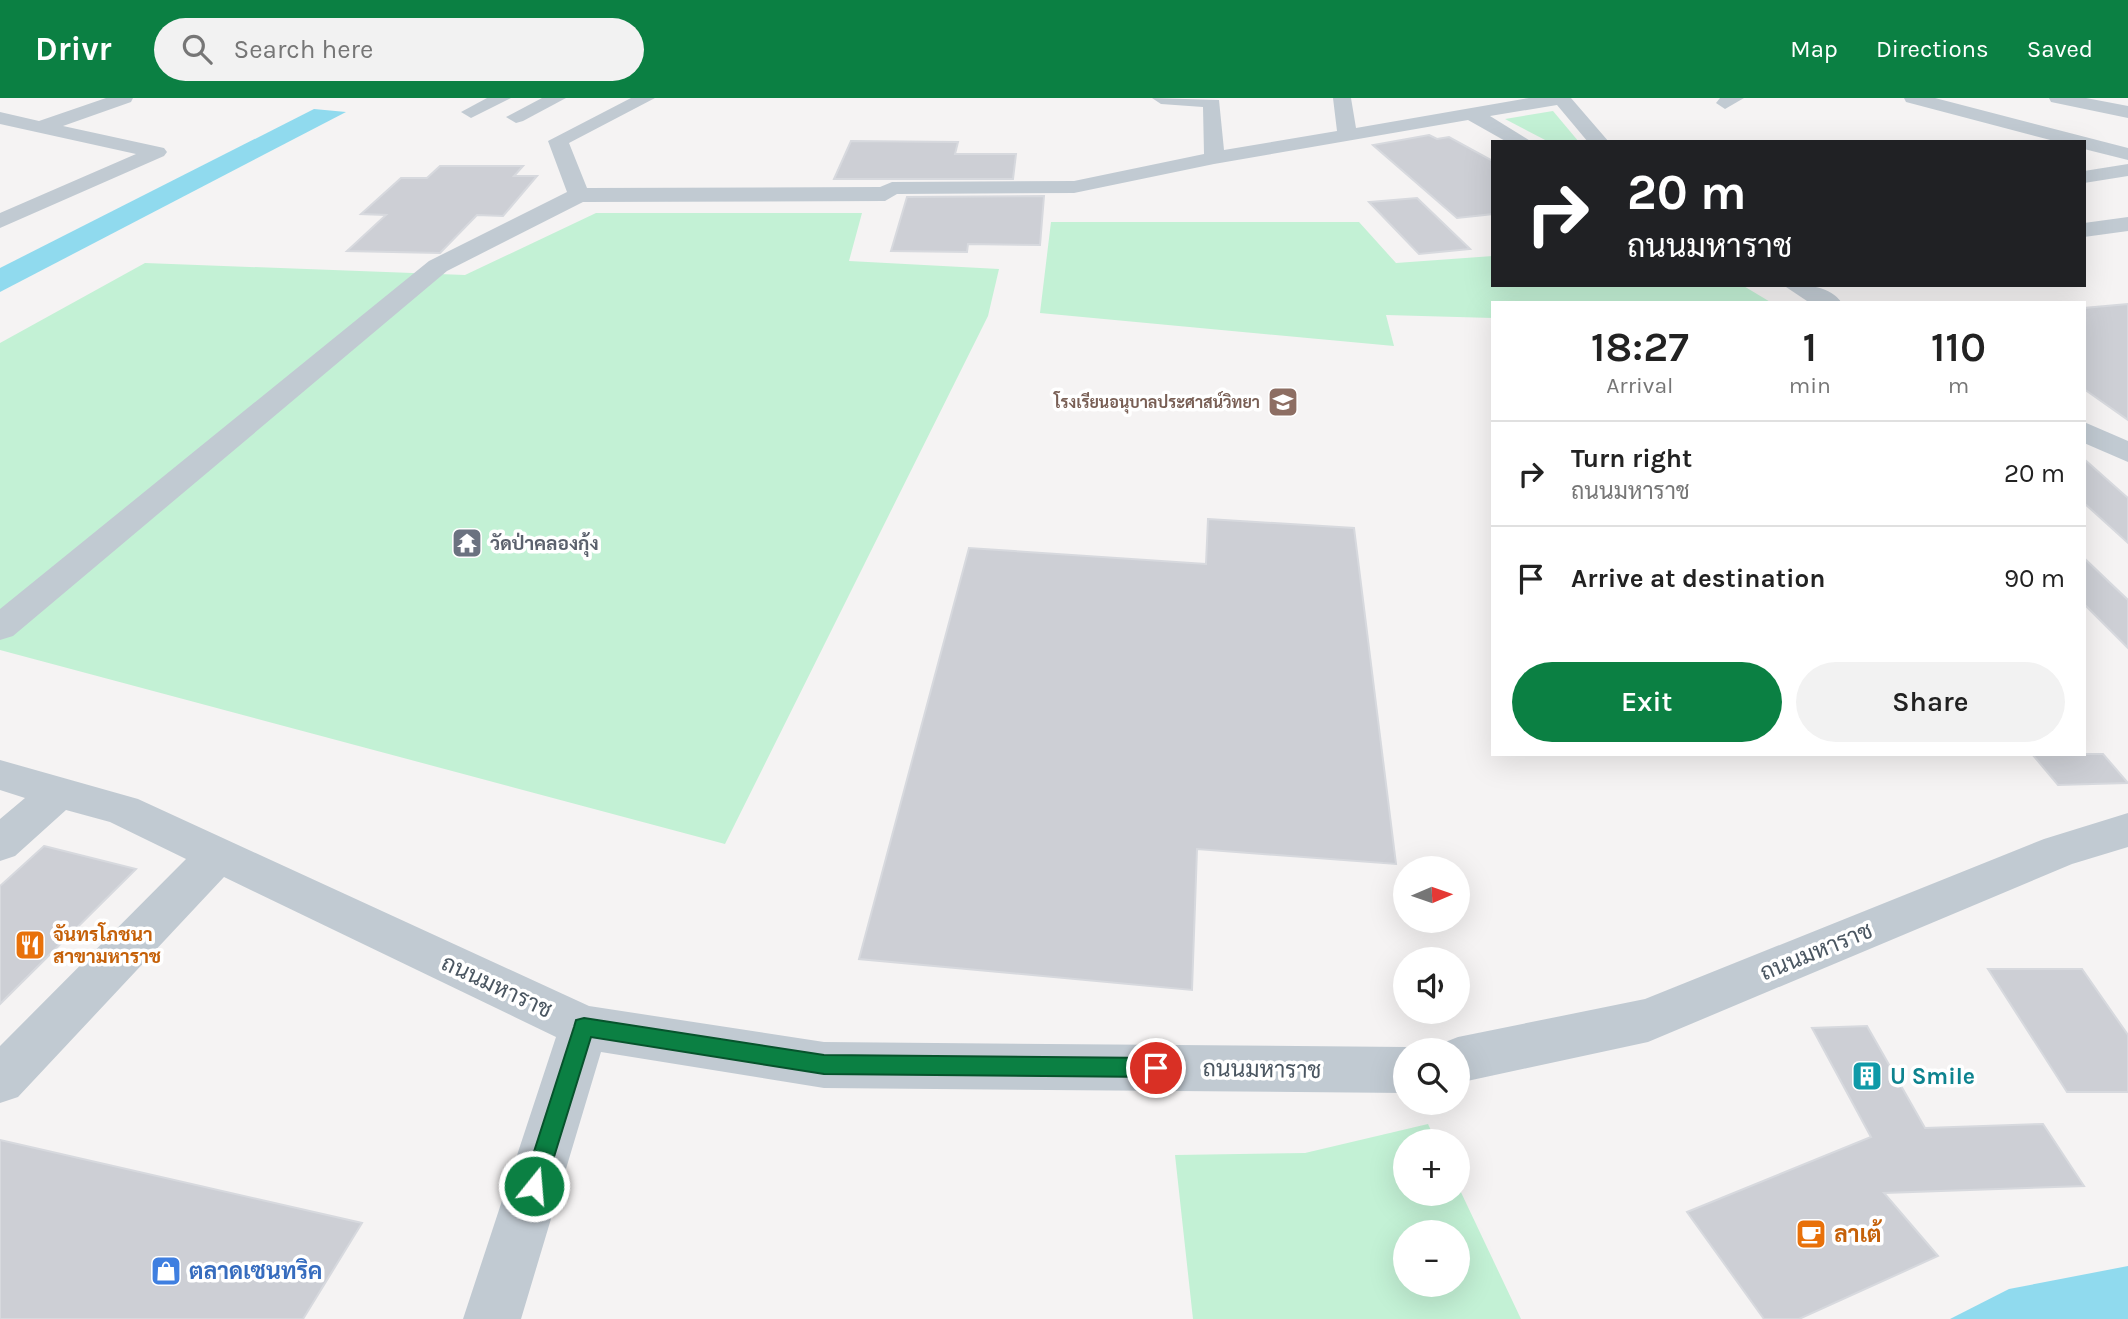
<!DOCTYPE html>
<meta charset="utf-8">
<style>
:root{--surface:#fff;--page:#f2f2f2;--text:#222;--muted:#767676;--line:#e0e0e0;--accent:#0b8043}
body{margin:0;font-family:Karla,Sarabun,sans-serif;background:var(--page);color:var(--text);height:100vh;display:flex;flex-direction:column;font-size:26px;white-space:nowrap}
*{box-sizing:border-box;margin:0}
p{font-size:23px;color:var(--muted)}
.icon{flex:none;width:38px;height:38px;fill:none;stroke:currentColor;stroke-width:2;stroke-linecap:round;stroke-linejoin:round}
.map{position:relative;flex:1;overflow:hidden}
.panel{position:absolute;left:1491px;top:203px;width:595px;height:455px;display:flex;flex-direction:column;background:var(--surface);border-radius:0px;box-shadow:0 7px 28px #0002}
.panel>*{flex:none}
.top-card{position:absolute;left:1491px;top:42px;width:595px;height:147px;border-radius:0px;box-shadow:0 7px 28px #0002;background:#202124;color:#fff;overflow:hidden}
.needle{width:46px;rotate:88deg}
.fabs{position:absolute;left:1393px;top:758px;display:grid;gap:14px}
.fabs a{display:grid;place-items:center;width:77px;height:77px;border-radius:50%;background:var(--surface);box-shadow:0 7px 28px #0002;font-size:35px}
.pin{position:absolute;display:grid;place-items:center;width:60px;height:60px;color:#fff;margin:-30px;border:4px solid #fff;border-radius:50%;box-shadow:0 2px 7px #0007}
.me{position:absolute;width:77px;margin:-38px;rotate:17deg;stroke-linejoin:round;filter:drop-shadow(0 0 5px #0008)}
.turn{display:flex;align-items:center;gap:24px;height:147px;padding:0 21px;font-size:32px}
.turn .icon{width:91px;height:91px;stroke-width:2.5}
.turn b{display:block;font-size:49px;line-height:60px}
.eta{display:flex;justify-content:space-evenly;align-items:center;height:119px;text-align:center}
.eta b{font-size:42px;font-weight:600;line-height:49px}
.action{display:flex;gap:14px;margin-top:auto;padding:14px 21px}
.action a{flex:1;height:80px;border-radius:42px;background:var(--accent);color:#fff;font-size:28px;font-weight:600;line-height:80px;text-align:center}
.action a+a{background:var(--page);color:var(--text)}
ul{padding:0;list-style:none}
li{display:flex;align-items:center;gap:21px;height:105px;padding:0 21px;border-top:2px solid var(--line)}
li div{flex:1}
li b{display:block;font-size:26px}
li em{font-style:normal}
header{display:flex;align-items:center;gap:42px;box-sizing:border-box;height:98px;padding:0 35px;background:var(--accent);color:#fff}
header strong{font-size:33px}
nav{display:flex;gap:38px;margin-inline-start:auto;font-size:24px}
.search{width:490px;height:63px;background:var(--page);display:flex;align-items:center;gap:18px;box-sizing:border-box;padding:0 24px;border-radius:38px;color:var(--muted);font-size:26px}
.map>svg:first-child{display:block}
.green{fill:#c3f1d5;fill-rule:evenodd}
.water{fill:#90daee}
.building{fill:#cdcfd5;stroke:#d7d9de;stroke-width:2}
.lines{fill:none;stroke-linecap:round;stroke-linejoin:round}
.minor{fill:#c1cad2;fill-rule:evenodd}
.route{fill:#0b8043;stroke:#07532c;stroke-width:2}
.labels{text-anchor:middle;stroke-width:7;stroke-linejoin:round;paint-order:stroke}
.far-education-label{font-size:16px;font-weight:bold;fill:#785e54;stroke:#fff;text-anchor:end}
.worship-label{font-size:19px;font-weight:bold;fill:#5b616d;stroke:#fff;text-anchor:start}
.food-label{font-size:19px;font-weight:bold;fill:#c56008;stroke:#fff;text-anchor:start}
.near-street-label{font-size:23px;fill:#4a5661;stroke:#fff}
.near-culture-label{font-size:23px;font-weight:bold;fill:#0d838f;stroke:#fff;text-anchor:start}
.near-food-label{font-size:23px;font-weight:bold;fill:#c56008;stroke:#fff;text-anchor:start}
.near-shop-label{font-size:23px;font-weight:bold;fill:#366cbe;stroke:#fff;text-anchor:start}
</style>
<header>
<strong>Drivr</strong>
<div class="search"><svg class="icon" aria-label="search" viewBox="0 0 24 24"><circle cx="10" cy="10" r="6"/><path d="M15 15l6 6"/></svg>Search here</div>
<nav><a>Map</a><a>Directions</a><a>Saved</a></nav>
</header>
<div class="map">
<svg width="2128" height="1221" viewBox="0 0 2128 1221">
<rect width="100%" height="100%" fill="#f5f3f3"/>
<g class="green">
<path d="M1553 13 1579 44H1549L1505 21Z"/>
<path d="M596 115H862L849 163 999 171 988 218 725 746 0 552V245L145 165 465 177Z"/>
<path d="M1051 124H1359L1396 165 1493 158V187H1742L1772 205H1493V220L1386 217 1394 248 1040 215Z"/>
<path d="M1428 1026 1436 1043H1405V1096H1458V1088L1521 1221H1193L1175 1057 1305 1055ZM1458 1134V1186H1405V1134Z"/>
</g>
<g class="water">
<path d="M314 11 346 14 0 194V170Z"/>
<path d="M2128 1168V1221H1950L2009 1191Z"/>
</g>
<g class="building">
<path d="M1429 37 1437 41 1449 39 1493 63V116L1457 120 1373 47Z"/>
<path d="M851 43 958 44 955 56H1016L1013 81H834Z"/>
<path d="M440 68H523L514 78H537L503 118 477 117 440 155 347 153 386 117 361 116 401 80H427Z"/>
<path d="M1044 98 1040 147 968 146 967 154 891 153 907 99Z"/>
<path d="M1417 100 1470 151 1419 156 1369 104Z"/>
<path d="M2128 206V322L2084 291V210Z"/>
<path d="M2084 361 2128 400V445L2084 405Z"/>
<path d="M1208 421 1354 430 1396 766 1197 751 1192 892 859 861 969 450 1206 466Z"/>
<path d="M2084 460 2128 502V550L2084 506Z"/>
<path d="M2032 656H2103L2128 685 2058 687Z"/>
<path d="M44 748 136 771 0 906V788Z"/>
<path d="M1988 871H2082L2128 937V994H2067Z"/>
<path d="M1867 928 1925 1030 2043 1026 2084 1088 1884 1095 1938 1158 1799 1221H1764L1687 1114 1871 1039 1812 930Z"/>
<path d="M0 1042 362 1125 303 1221H0Z"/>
</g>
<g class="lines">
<g class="minor">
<path d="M106 0H133L131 4 63 28 164 50 167 54 164 58 0 130V115L136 56 0 26V14L39 23Z"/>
<path d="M487 0H511L471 20 461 14Z"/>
<path d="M542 0H566L523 23 516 25 506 19Z"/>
<path d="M631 0H655L569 45 587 90 880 89 892 84 1074 83 1204 56 1203 9 1161 6 1152 0 1219 2 1224 52 1337 33 1333 0H1351L1356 30 1529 0H1571L1609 44H1588L1557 7 1490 18 1532 44H1507L1468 22 1214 66 1074 95 897 96 885 103 583 104 447 173 13 538 0 542V511L429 163 567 94 548 43Z"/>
<path d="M1720 0H1744L1725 11 1716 5Z"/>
<path d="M1904 0H1935L2128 50V62L2084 51V44H2058L1906 4Z"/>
<path d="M2049 0H2086L2128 8V20L2051 4Z"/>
<path d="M2128 66V78L2084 85V73Z"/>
<path d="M2128 119V133L2084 139V125Z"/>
<path d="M1783 187C1803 187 1829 186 1842 205H1810Z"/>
<path d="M2084 324 2128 343V364L2084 345Z"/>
<path d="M0 662 138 701 589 908 824 944 1405 949 1413 952H1405V995L824 990 601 954 521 1221H463L556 939 224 779 18 999 0 1005V948L186 761 110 724 66 712 15 758 0 763V721L25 700 0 692Z"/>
<path d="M2128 715V749L2072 766 1648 944 1458 985V952H1438L1440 946 1458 939 1645 901 2044 741Z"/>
</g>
</g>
<path class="route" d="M584 920 824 957 1156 960 1163 963 1166 970 1163 977 1156 979 824 976 591 939 545 1088 542 1096 534 1099 526 1096 523 1088 574 929 576 922Z"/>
<defs>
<g id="school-square" transform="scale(1.575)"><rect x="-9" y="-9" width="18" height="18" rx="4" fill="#8d6e63" stroke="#fff"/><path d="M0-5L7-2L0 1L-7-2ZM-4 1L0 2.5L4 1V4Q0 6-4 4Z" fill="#fff"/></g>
<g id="temple-square" transform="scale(1.575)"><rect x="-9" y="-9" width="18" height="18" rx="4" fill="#6b7280" stroke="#fff"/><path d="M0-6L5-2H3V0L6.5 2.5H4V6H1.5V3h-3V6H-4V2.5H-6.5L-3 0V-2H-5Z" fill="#fff"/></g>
<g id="restaurant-square" transform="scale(1.575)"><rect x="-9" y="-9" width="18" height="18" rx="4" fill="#e8710a" stroke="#fff"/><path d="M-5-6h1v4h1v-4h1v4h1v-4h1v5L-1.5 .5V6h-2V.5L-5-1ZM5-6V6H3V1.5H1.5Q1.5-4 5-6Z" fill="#fff"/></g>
<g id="building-square" transform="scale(1.575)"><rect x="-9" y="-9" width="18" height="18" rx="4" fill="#0f9aa8" stroke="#fff"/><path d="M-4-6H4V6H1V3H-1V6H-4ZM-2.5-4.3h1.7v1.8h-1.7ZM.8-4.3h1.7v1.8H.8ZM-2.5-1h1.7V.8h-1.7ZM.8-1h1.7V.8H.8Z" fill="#fff"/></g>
<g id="cafe-square" transform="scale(1.575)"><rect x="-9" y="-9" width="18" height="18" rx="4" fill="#e8710a" stroke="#fff"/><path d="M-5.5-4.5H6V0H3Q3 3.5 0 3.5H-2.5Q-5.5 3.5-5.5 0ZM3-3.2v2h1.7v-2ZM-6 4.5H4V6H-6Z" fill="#fff"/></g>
<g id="shop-square" transform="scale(1.575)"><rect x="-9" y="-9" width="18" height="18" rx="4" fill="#3f7fe0" stroke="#fff"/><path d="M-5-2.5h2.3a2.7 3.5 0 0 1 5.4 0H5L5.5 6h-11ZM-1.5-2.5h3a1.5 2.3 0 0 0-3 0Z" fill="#fff"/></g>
</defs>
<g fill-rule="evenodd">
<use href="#school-square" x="1283" y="304"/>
<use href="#temple-square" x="467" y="445"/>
<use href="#restaurant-square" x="30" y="847"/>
<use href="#building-square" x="1867" y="978"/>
<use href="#cafe-square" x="1811" y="1136"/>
<use href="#shop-square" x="166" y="1173"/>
</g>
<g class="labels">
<g class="far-education-label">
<text x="1260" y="310">โรงเรียนอนุบาลประศาสน์วิทยา</text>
</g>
<g class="worship-label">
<text x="490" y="452">วัดป่าคลองกุ้ง</text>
</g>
<g class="food-label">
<text x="53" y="843">จันทรโภชนา<tspan x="53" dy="22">สาขามหาราช</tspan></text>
</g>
<g class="near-street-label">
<text transform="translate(1816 853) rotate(-22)" y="8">ถนนมหาราช</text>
<text transform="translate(497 888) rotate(25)" y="8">ถนนมหาราช</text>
<text transform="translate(1262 971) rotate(1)" y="8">ถนนมหาราช</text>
</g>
<g class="near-culture-label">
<text x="1890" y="986">U Smile</text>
</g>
<g class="near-food-label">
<text x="1834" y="1144">ลาเต้</text>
</g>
<g class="near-shop-label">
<text x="189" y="1181">ตลาดเซนทริค</text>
</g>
</g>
</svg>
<div class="fabs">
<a><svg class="needle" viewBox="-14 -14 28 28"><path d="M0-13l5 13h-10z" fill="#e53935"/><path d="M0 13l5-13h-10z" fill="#767676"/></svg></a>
<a><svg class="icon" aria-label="sound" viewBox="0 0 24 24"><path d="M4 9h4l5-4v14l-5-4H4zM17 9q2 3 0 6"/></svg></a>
<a><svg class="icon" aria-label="search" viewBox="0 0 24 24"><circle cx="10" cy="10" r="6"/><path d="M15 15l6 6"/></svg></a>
<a>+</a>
<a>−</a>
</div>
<div class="pin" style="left:1156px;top:970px;background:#d93025"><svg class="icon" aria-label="arrive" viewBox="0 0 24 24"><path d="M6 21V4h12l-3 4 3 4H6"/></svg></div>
<svg class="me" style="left:534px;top:1088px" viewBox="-20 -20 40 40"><circle r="17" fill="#0b8043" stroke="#fff" stroke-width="3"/><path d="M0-11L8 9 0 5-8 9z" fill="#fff"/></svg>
<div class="top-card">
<div class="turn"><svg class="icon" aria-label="right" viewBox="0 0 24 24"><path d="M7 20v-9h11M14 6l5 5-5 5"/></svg><div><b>20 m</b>ถนนมหาราช</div></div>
</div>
<section class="panel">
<div class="eta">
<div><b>18:27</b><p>Arrival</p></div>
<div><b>1</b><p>min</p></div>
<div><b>110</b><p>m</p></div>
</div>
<ul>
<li><svg class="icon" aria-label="right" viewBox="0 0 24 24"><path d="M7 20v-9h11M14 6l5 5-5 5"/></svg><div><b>Turn right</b><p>ถนนมหาราช</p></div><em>20 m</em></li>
<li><svg class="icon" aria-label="arrive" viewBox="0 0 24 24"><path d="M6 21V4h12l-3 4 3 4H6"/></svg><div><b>Arrive at destination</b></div><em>90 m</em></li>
</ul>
<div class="action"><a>Exit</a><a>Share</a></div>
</section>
</div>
